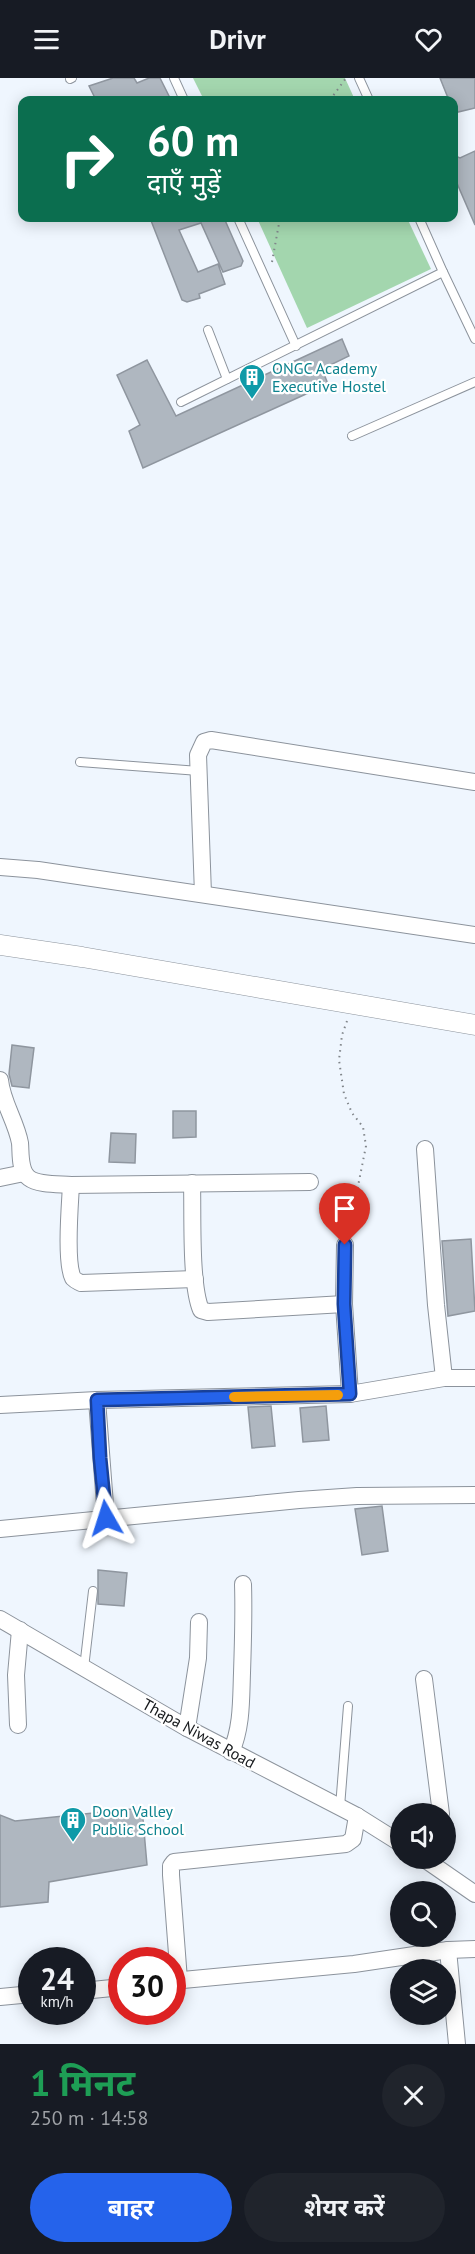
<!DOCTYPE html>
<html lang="hi">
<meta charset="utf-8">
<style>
:root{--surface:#171b24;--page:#20242c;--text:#f1f3f6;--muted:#9ea1a6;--accent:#2563eb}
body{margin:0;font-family:"PT Sans","Noto Sans Devanagari",sans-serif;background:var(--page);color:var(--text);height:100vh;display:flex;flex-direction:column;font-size:22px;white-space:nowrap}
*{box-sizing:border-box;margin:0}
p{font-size:20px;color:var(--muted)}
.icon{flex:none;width:33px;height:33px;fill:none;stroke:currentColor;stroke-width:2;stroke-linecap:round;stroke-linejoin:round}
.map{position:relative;height:1966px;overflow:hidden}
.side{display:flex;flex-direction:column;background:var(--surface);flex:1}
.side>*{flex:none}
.top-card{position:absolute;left:18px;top:18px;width:440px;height:126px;border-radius:12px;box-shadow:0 3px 15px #0003;background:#0b6e4f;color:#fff;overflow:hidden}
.fabs{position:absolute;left:390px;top:1725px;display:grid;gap:12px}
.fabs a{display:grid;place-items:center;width:66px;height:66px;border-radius:50%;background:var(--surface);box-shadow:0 3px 15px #0003;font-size:30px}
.speed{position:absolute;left:18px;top:1869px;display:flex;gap:12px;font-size:30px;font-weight:700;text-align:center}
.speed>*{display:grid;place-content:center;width:78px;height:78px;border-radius:50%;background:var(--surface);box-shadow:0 3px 15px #0003;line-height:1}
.speed small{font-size:15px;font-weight:400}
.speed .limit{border:9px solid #d22;background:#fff;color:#111}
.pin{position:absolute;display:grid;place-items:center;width:51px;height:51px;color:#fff;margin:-62px -26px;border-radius:50% 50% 50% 0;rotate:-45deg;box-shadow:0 0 6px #0007}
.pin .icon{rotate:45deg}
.me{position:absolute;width:66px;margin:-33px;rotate:354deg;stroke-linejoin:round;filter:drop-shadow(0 0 4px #0008)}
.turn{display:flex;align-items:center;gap:21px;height:126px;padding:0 30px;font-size:27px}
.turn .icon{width:78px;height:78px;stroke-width:2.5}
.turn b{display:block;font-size:42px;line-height:51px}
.round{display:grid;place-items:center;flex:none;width:63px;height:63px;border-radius:32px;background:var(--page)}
.head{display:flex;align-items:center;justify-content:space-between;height:102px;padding:0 30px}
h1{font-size:36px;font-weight:700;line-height:45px;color:#1e9e55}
.button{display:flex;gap:12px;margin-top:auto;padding:12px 30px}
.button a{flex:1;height:69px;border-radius:36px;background:var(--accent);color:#fff;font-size:24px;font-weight:700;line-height:69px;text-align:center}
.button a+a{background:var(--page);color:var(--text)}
header{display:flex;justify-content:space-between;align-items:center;height:78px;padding:0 30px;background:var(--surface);font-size:27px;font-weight:700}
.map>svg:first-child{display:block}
.green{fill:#a3d6ae}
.building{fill:#afb7c0;stroke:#8f969f;stroke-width:1.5}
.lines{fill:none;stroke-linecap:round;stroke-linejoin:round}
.service-casing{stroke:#8c939c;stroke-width:10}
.minor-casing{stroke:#8c939c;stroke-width:18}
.tertiary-casing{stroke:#8c939c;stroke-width:21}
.path{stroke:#80858a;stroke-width:2;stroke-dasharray:1.5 4.5;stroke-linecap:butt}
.service{stroke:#fff;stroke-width:8}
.minor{stroke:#fff;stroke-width:16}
.tertiary{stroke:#fff;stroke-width:20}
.route-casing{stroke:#184099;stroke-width:15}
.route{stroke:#2563eb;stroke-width:10}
.slow{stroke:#f59e0b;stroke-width:10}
.labels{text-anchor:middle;stroke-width:4.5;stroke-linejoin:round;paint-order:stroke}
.culture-label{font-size:16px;fill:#0d838f;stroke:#fff;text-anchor:start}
.street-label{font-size:16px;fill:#15181b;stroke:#fff}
</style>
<header><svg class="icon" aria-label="menu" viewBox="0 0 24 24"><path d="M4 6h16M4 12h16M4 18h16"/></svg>Drivr<svg class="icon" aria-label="heart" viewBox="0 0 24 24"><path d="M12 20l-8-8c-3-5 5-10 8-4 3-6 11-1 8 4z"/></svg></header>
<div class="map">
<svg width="475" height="1966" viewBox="0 0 475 1966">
<rect width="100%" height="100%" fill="#eff6fe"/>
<g class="green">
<path d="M193 0H345L355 22H204Z"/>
<path d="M257 140H407L431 191 307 250Z"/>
</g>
<g class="building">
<path d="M113 0H134L137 5 149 0H160L171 22H96L89 8Z"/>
<path d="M440 0H475V30L458 34 453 22 448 20Z"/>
<path d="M475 73V147L453 96V77L460 80Z"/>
<path d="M150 140H224L243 183 241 188 223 194 201 145 179 152 198 194 218 186 225 206 199 216 200 220 187 224 182 222Z"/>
<path d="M342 261 349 278 322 291 328 306 143 390 129 353 140 347 117 297 147 282 176 338Z"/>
<path d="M12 967 34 970 29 1010 12 1008 9 996Z"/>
<path d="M173 1033H196V1059L173 1060Z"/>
<path d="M111 1055 136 1056 135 1085 109 1084Z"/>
<path d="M471 1161 475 1233 448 1238 442 1163Z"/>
<path d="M271 1328 275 1368 252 1370 248 1329Z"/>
<path d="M326 1328 329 1362 303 1364 300 1330Z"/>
<path d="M382 1428 388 1473 362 1477 355 1431Z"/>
<path d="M98 1492 127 1495 124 1528 98 1526Z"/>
<path d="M142 1730 147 1787 49 1804 48 1824 0 1829V1737L15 1743Z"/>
</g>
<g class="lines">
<g class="service-casing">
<g id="service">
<path d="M174 0 184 22"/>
<path d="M359 0 369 22"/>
<path d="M70 1 72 0"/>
<path d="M238 140 296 268"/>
<path d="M443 194 475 261"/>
<path d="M208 252 227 301"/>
<path d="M181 324 443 194 419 140"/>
<path d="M352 358 475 304"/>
<path d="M80 684 199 693"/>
<path d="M84 1590 93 1513"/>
<path d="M340 1729 348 1628"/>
</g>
</g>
<g class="minor-casing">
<g id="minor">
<path d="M0 789 38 792 475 857"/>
<path d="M203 816 198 677 204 664 211 662 475 704"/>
<path d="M0 1002C2 1024 16 1043 20 1065 21 1075 19 1093 29 1100 38 1107 59 1106 71 1107L310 1104"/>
<path d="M425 1071 436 1227 444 1300"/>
<path d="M0 1100 24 1095"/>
<path d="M192 1105C193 1136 190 1206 201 1232L208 1234 344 1226"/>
<path d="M71 1107C70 1126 65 1184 73 1200 76 1203 77 1203 81 1205L195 1201"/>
<path d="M345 1167 344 1226 350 1316"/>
<path d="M97 1322 106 1440"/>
<path d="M0 1327 97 1322 350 1316 444 1300H475"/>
<path d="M0 1451 299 1422 357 1418 475 1417"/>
<path d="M0 1541 187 1650 357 1738 400 1765"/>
<path d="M424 1601 441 1736"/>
<path d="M18 1647 16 1597 20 1552"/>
<path d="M187 1650 198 1580 199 1544"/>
<path d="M231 1674C242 1649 241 1622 242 1595 243 1565 244 1536 243 1506"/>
<path d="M423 1780 475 1816"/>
<path d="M448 1872 457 1966"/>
<path d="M179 1902 171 1797V1788L174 1784 346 1766 353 1761 357 1738"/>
<path d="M172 1903 354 1886 448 1872 475 1871"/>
<path d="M82 1913 122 1909"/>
<path d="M0 1919 32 1916"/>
</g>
</g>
<g class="tertiary-casing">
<path id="tertiary" d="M0 867 82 879 475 947"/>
</g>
<g class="path">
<path d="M330 22 346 0"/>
<path d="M272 184 280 140"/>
<path d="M347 943 342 957 339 982 344 1016 352 1035 363 1049 366 1068 349 1153"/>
</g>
<use href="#service" class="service"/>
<use href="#minor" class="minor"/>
<use href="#tertiary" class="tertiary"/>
</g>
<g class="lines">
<g class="route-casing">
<path id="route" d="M106 1440 100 1380 97 1322 350 1316 344 1226 345 1167"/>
</g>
<use href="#route" class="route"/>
<path class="slow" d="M234 1319 338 1317"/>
</g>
<defs>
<g id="building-pin" transform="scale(1.35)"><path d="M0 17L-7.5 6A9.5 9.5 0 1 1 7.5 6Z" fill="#0f9aa8" stroke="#fff"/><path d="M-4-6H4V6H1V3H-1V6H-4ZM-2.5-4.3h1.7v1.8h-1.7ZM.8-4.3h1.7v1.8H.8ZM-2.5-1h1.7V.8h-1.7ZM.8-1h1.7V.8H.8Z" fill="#fff"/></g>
</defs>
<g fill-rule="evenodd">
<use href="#building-pin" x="252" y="299"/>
<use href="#building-pin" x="73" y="1742"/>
</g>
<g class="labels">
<g class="culture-label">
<text x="272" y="296">ONGC Academy<tspan x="272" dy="18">Executive Hostel</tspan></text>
<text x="92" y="1739">Doon Valley<tspan x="92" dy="18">Public School</tspan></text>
</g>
<g class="street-label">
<text transform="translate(199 1655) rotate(29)" y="6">Thapa Niwas Road</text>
</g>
</g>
</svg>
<div class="fabs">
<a><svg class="icon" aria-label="sound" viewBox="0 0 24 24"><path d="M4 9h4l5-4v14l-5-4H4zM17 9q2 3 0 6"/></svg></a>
<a><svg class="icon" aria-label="search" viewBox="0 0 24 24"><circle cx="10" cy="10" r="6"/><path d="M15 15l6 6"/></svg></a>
<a><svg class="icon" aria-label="layers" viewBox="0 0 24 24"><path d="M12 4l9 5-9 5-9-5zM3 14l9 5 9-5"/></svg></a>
</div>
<div class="speed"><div>24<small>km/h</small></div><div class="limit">30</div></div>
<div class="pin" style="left:345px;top:1167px;background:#d93025"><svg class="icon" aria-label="arrive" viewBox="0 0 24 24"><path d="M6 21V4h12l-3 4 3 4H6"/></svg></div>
<svg class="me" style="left:106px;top:1440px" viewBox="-20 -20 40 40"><path d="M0-17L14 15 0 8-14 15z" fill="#2563eb" stroke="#fff" stroke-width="4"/></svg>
<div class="top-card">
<div class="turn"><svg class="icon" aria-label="right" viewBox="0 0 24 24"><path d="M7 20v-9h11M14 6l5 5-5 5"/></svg><div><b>60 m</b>दाएँ मुड़ें</div></div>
</div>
</div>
<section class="side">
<div class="head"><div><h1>1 मिनट</h1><p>250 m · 14:58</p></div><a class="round"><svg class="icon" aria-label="close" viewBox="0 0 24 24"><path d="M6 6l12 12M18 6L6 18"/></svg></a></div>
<div class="button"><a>बाहर</a><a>शेयर करें</a></div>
</section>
